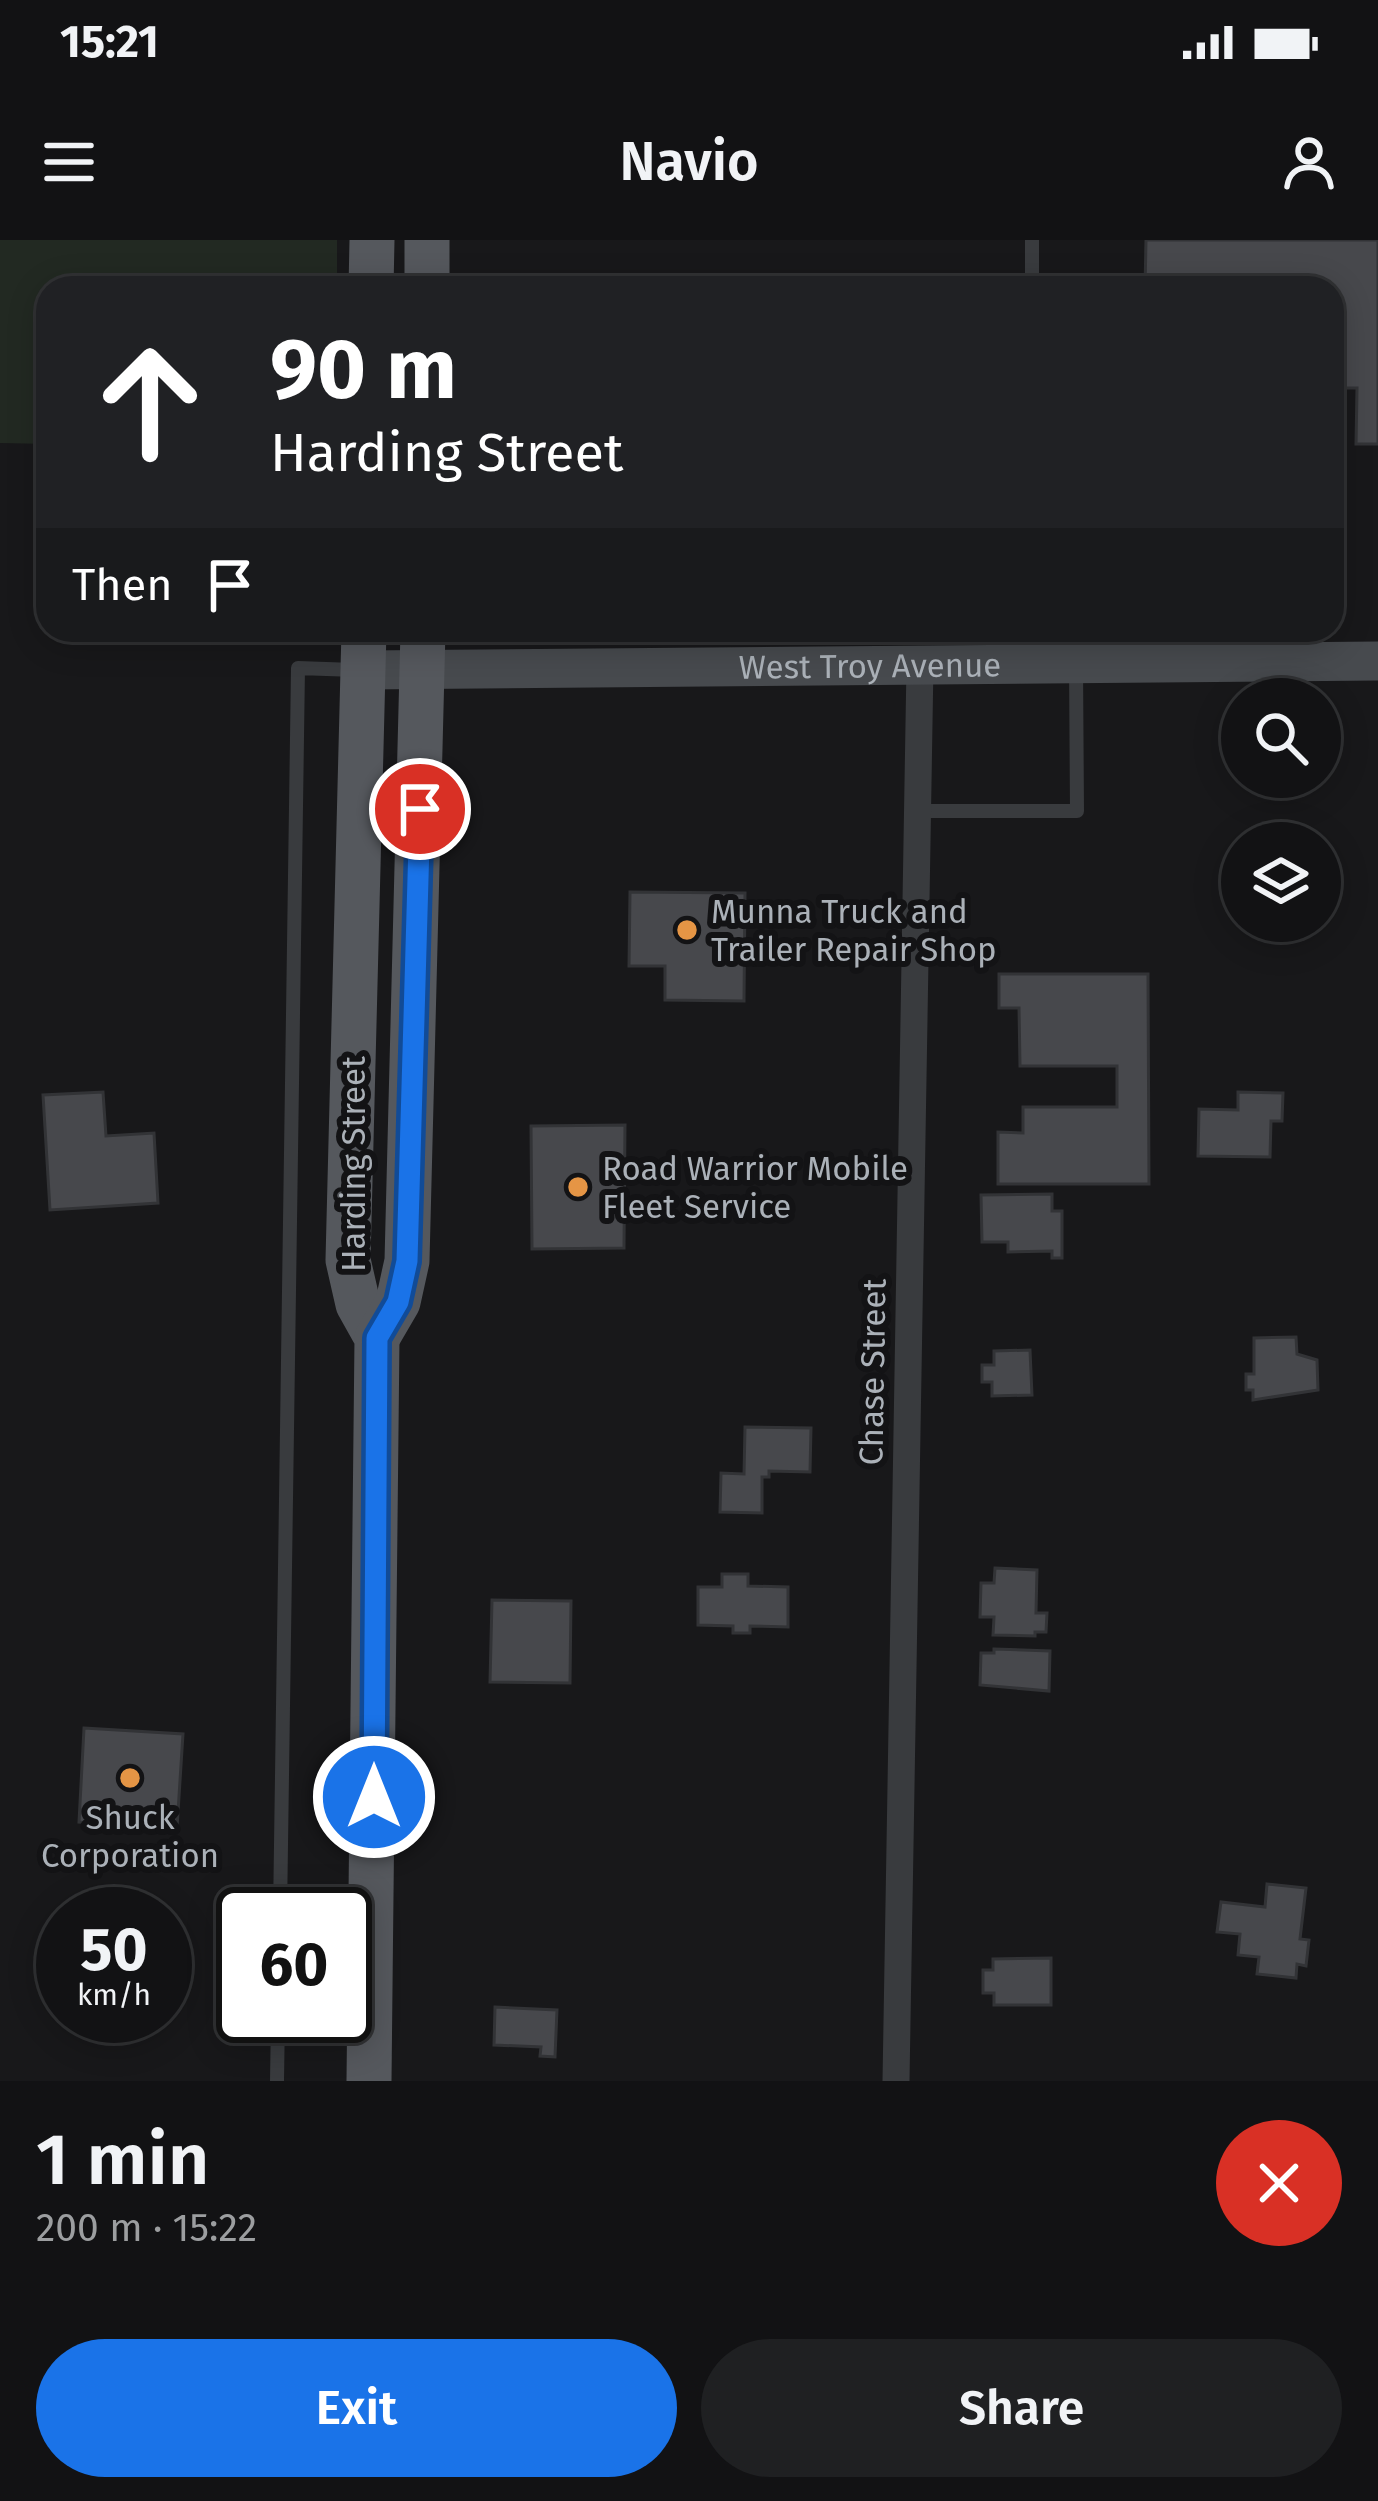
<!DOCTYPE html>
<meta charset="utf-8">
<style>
:root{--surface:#121214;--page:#1f2022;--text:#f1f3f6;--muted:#9c9ea0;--line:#313234;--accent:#1a73e8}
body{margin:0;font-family:"Fira Sans",sans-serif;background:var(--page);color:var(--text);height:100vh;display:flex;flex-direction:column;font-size:45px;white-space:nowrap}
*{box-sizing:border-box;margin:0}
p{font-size:39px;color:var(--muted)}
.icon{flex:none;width:66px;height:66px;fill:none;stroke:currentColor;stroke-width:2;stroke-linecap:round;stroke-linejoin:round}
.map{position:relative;height:1841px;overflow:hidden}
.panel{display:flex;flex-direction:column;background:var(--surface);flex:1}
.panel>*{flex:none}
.banner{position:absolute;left:36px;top:36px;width:1308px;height:366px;border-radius:36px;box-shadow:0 6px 30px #0003,0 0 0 3px var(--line);background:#202124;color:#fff;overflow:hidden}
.buttons{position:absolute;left:1221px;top:438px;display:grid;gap:24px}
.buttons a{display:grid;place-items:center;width:120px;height:120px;border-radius:50%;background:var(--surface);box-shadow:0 6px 30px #0003,0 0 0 3px var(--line);font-size:60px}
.speed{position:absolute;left:36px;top:1647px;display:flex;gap:24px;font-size:60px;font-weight:700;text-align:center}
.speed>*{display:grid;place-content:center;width:156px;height:156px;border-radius:50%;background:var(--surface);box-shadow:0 6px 30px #0003,0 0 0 3px var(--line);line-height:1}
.speed small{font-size:30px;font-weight:400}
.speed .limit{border:6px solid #111;border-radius:18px;background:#fff;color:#111}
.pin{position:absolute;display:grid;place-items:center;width:102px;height:102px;color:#fff;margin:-51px;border:6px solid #fff;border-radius:50%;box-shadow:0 3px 12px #0007}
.me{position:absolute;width:132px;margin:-66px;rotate:0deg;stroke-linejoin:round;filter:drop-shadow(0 0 9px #0008)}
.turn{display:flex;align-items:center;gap:42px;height:252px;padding:0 36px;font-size:54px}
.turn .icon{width:156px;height:156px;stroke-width:2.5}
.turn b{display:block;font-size:84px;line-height:102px}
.then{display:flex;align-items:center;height:114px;padding:0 36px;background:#0003;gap:24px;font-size:45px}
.round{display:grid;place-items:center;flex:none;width:126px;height:126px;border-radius:63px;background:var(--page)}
.summary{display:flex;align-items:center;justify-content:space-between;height:204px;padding:0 36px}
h1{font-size:72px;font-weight:600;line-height:90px}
.cta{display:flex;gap:24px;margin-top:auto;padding:24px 36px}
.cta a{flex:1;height:138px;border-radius:72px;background:var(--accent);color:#fff;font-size:48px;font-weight:600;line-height:138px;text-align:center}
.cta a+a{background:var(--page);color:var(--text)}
.status{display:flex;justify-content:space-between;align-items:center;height:84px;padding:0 60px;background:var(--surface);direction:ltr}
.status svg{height:33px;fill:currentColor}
header{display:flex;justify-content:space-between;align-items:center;height:156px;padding:0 36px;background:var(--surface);font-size:54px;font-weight:600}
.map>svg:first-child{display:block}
.green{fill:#222922}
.building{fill:#47484c;stroke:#323336;stroke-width:3}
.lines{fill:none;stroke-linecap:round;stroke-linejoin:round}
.lane{stroke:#393b3e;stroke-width:14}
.street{stroke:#393b3e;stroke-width:27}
.secondary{stroke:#474a4e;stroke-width:39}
.primary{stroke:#55585d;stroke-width:45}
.route-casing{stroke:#114b97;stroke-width:30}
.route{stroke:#1a73e8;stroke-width:21}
.poi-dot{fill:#e59545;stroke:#131315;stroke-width:4.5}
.labels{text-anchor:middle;stroke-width:12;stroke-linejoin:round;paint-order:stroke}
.street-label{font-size:33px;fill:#abb1b8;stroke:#131315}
.poi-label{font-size:33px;fill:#abb1b8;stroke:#131315;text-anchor:start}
</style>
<div class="status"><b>15:21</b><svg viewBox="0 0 49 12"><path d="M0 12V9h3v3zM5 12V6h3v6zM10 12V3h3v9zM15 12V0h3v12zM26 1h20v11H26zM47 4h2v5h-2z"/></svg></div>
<header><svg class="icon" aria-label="menu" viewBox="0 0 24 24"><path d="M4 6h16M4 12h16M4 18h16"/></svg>Navio<svg class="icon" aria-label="person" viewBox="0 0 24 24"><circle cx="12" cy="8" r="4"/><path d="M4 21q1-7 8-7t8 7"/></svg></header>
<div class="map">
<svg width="1378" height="1841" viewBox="0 0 1378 1841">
<rect width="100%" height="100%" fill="#18181a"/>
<path class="green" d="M0 0H337V48H48V204L0 203Z"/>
<g class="building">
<path d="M1146 0H1378V204H1356L1357 148H1332V48H1145Z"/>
<path d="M630 652 745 653 744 761 665 760V726H629Z"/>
<path d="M999 734H1148L1149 944H998V892L1023 893V867H1117V826H1020L1019 768H999Z"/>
<path d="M103 852 106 896 154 893 158 963 50 970 43 855Z"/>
<path d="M1238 852 1283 853 1282 881H1271L1270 917 1198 916 1199 869 1238 870Z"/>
<path d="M625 885 624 1008 532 1009 531 886Z"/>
<path d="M1052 954V971H1062V1018H1052V1011L1008 1012V1002H982L981 955Z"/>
<path d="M1296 1097 1297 1114 1317 1120 1318 1150 1253 1160V1150H1246V1134H1254V1098Z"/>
<path d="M1030 1110 1032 1155 992 1156V1142H982V1125H994V1111Z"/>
<path d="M745 1187 811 1188 810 1232 769 1231V1237H762V1273L720 1272 721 1233 744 1234Z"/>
<path d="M995 1328 1037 1330 1036 1373H1047L1046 1392H1035V1396L993 1395 994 1377H980L981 1343H994Z"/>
<path d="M722 1334H748V1346L788 1347V1387L750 1386V1393H733V1386L698 1385V1347H722Z"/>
<path d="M492 1360 571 1361 570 1443 490 1442Z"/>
<path d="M994 1409 1050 1411 1049 1451 980 1445 981 1413H994Z"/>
<path d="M84 1488 183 1494 177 1588 79 1582Z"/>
<path d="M1267 1644 1306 1648 1300 1699 1309 1700 1306 1726 1297 1724 1296 1738 1257 1734 1259 1717 1238 1715 1240 1694 1217 1692 1221 1662 1265 1667Z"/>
<path d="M1051 1718V1765H994V1753H983V1730H993V1719Z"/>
<path d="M495 1767 557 1770 555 1817 540 1816 541 1807 494 1805Z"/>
</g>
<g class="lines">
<g class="lane">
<path d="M1032 48V0"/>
<path d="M1031 419V390"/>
<path d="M917 571H1077L1076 424"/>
<path d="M280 1674 298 428 355 430"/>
<path d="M277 1841 278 1776"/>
</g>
<path class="street" d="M896 1841 920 425"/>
<path class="secondary" id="s1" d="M363 430 1378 421"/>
<g class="primary">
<path d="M371 48 372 0"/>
<path d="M427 48V0"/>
<path d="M364 390 348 1020 358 1064 377 1098 369 1841"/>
<path d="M377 1098 398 1062 407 1021 423 390"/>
</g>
</g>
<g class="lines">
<g class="route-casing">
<path id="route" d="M374 1557 377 1098 398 1062 407 1021 420 569"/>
</g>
<use href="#route" class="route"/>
</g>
<g class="poi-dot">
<circle cx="687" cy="690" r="12"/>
<circle cx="578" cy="947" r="12"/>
<circle cx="130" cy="1538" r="12"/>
</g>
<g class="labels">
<g class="street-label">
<text dy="12" stroke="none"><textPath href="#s1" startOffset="507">West Troy Avenue</textPath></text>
<text transform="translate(353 924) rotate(-90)" y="12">Harding Street</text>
<text transform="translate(872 1132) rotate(-89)" y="12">Chase Street</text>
</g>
<g class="poi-label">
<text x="711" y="683">Munna Truck and<tspan x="711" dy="38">Trailer Repair Shop</tspan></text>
<text x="602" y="940">Road Warrior Mobile<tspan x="602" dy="38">Fleet Service</tspan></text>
<text x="130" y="1589" text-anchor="middle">Shuck<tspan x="130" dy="38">Corporation</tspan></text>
</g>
</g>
</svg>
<div class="buttons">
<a><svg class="icon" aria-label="search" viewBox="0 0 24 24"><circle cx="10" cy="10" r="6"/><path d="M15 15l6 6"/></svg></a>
<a><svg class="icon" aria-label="layers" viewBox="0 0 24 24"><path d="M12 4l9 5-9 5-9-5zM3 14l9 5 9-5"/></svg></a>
</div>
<div class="speed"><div>50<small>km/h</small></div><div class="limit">60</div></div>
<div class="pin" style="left:420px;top:569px;background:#d93025"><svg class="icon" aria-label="arrive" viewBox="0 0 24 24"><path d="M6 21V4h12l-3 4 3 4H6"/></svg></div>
<svg class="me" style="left:374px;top:1557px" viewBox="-20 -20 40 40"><circle r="17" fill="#1a73e8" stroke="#fff" stroke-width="3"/><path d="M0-11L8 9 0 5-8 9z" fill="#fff"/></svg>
<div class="banner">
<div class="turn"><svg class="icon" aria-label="ahead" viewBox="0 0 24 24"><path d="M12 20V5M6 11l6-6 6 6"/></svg><div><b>90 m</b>Harding Street</div></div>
<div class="then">Then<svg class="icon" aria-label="arrive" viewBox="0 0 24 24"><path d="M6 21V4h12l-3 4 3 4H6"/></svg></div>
</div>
</div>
<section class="panel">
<div class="summary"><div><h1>1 min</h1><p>200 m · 15:22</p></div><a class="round" style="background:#d93025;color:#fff"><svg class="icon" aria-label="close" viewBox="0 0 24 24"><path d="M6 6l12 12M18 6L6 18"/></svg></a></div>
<div class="cta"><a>Exit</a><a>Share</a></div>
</section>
